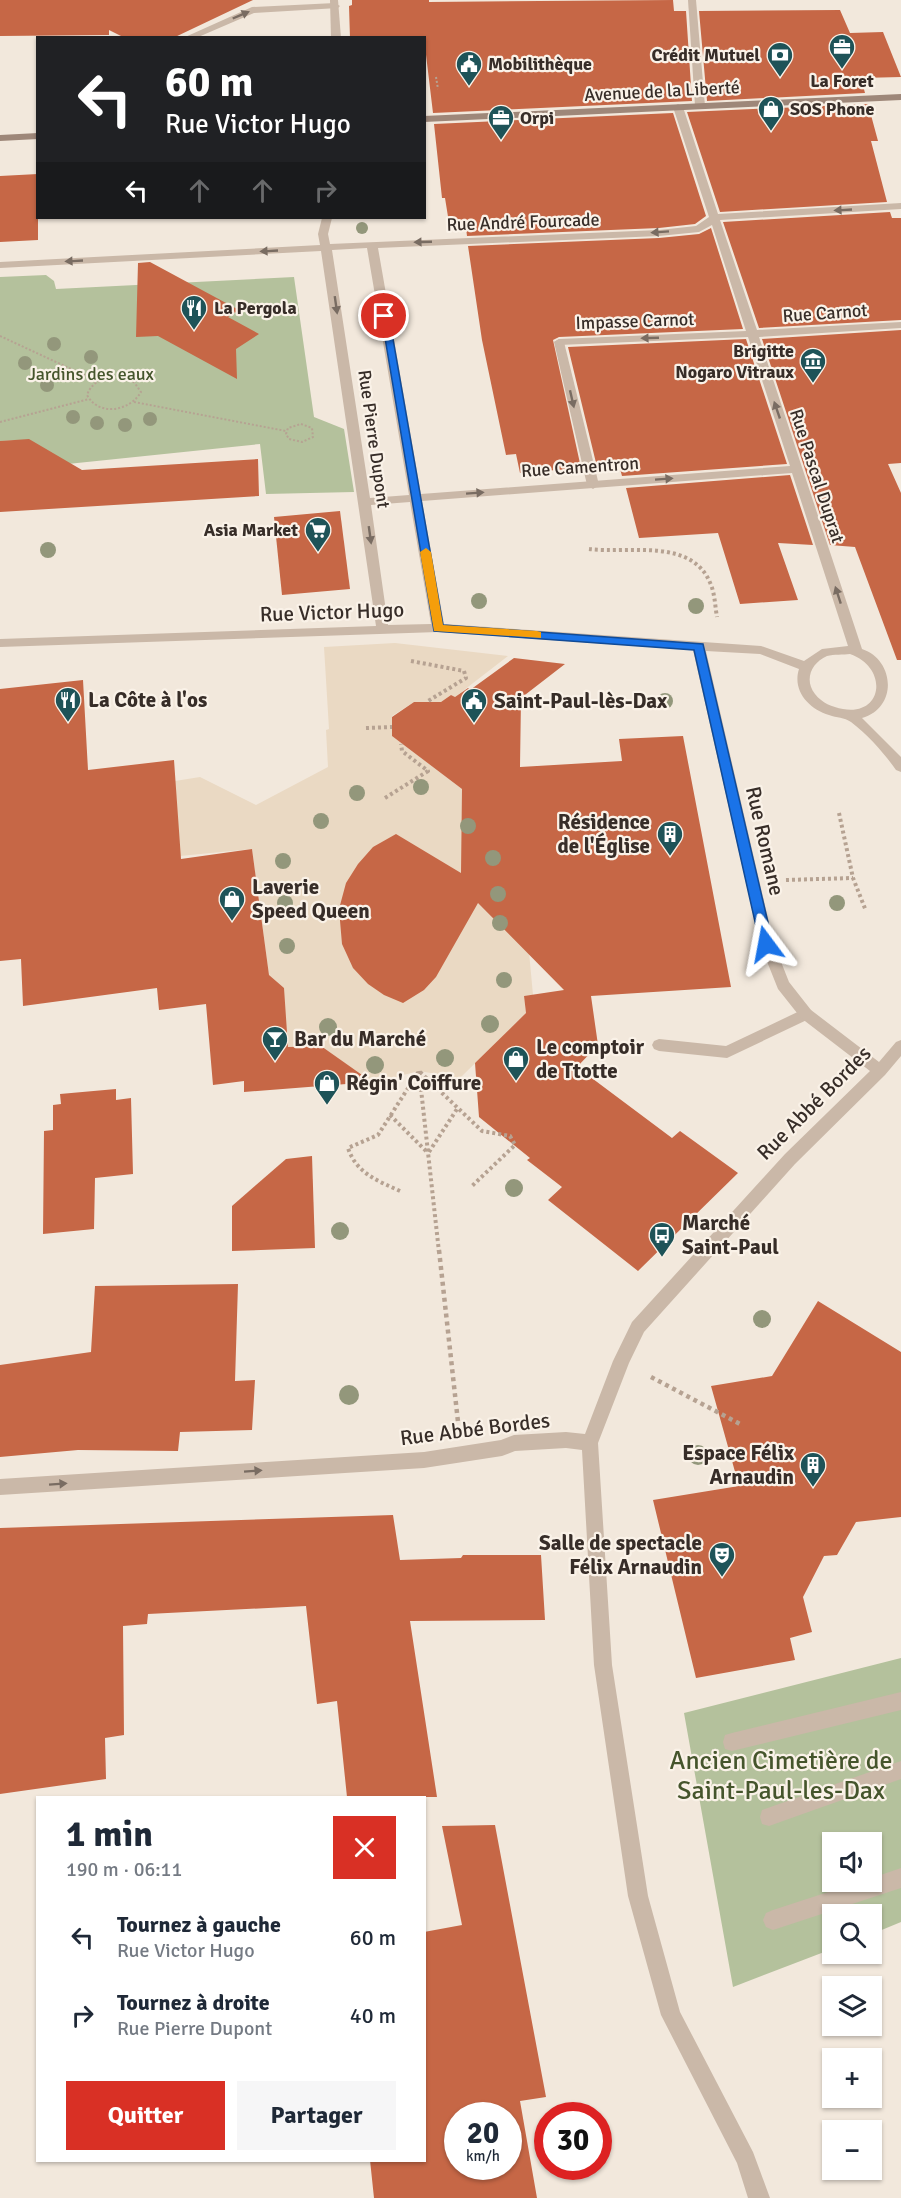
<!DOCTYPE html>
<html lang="fr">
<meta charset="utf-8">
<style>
:root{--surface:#fff;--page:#f6f6f7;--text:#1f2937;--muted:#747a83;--accent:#d93025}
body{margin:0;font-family:Signika,sans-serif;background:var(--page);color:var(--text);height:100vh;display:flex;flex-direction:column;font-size:22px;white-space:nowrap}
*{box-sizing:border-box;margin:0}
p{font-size:20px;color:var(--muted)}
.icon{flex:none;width:33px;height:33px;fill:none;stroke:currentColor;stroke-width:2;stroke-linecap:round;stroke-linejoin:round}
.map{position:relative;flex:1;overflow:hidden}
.side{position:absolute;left:36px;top:1796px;width:390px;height:366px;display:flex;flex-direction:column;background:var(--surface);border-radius:0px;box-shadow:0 2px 4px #0004}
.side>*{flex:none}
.hud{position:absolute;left:36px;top:36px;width:390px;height:183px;border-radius:0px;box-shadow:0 2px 4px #0004;background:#202124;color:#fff;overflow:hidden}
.fabs{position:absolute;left:822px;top:1832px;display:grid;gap:12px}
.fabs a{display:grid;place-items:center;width:60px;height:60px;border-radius:0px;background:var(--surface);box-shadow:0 2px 4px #0004;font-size:30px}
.speed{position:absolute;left:444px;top:2102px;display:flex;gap:12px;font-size:30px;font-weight:700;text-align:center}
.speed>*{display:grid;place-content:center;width:78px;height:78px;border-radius:50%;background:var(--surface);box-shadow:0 2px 4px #0004;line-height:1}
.speed small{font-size:15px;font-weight:400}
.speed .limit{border:9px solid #d22;background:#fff;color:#111}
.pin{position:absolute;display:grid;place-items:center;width:51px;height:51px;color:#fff;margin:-26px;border:3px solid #fff;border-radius:50%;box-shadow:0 2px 6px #0007}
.me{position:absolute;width:66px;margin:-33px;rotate:347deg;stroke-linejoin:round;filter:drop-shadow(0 0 4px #0008)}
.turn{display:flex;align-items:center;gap:21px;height:126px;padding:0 30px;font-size:27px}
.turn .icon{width:78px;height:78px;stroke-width:2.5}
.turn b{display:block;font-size:42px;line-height:51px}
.lanes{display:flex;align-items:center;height:57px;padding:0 30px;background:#0003;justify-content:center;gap:30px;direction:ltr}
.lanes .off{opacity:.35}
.round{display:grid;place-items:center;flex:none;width:63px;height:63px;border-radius:0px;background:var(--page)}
.head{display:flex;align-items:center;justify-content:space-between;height:102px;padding:0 30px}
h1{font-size:36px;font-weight:700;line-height:45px}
.button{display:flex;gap:12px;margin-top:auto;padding:12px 30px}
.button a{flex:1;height:69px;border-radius:0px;background:var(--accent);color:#fff;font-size:24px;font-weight:700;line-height:69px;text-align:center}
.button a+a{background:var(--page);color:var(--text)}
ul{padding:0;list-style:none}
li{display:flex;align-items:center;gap:18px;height:78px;padding:0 30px}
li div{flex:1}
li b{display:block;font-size:22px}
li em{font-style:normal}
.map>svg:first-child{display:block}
.green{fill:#b4c19c;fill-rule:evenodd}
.plaza{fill:#ead9c3}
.building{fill:#c66746;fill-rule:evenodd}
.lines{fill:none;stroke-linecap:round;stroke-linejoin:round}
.path-far2{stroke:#b6a292;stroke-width:2;stroke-dasharray:2 2;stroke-linecap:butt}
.path-far1{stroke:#b6a292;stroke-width:4;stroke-dasharray:3 3;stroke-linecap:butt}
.path{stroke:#b6a292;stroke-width:4.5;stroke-dasharray:4 4;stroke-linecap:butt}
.lane{fill:#cab8a8;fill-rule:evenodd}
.street{fill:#cab8a8;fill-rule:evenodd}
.secondary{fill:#9e8779;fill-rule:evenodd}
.tree{fill:#93977b}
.oneway{fill:#796c62}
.route{fill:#1a73e8;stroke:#114b97;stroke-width:1.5}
.slow{fill:#f59e0b}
.labels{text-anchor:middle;stroke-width:4.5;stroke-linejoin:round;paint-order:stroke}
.far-poi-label{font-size:18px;font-weight:bold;fill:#372d28;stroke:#faf2e8;text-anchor:start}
.far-street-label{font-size:18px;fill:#372d28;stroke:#faf2e8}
.far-park-label{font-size:18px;fill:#45552c;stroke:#faf2e8}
.street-label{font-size:21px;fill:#372d28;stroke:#faf2e8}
.poi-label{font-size:21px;font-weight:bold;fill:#372d28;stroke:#faf2e8;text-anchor:start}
.near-park-label{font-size:26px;fill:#45552c;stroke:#faf2e8}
</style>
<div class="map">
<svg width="901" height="2198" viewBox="0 0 901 2198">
<rect width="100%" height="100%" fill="#f2e8dc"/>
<g class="green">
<path d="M46 275 54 281 56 289 294 277 314 417 344 429 354 492 266 494 260 444 58 465 30 440 0 441V277Z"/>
<path d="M901 1658V1922L872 1934V1914H832V1949L733 1987 684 1713ZM832 1842H872V1881H832Z"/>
</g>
<path class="plaza" d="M395 643 508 656 455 697 451 695 441 702H414L392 716V736L462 789V804H482L529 952 533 995 524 996 526 1013 460 1078 419 1071 372 1083 321 1046 288 1047 269 975 252 849 180 856 175 781 200 777 256 805 328 767 326 730 329 729 324 647Z"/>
<g class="building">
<path d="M0 0H253L173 38H125L109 30V35L0 36Z"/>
<path d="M352 0H429V2L673 0 674 11H686L692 101 433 113 424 38H350L349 6 352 5Z"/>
<path d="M840 10 850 33 883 32 901 77 861 78 865 93 707 101 699 11Z"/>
<path d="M868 104 878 141H871L887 202 720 212 687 112Z"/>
<path d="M673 113 706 216 695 224 659 228 467 236 466 228 450 229 445 198H442L434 124Z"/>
<path d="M38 174V240L0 242V176Z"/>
<path d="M890 212 892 218H901V320L759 328 723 222Z"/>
<path d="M711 228 743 329 559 337 553 340 581 468 520 473 516 454 506 455 482 340 468 246 659 238 699 234Z"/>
<path d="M150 262 239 310 228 317 259 334 236 349 237 379 158 336 136 337 138 263Z"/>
<path d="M901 330V463L888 464 901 493V660H897L855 547 830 545 762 339Z"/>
<path d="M746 339 787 464 622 476 619 465 597 467 568 347Z"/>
<path d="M29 439 82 470 258 459 259 496 0 512V441Z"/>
<path d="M790 475 813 545 778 543 798 600 740 604 718 533 639 538 626 488Z"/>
<path d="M340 511 350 589 282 595 274 517Z"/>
<path d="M514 658 565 664 521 698 520 767 622 761 619 739 683 736 731 987 591 996 598 1045 577 1067 672 1138 680 1131 738 1173 638 1271 548 1200 562 1187 527 1160 530 1158 479 1117 475 1063 526 1013 524 996 564 990 478 903 436 977 424 990 403 1003 384 995 368 984 353 968 342 944 339 909 346 883 358 864 373 847 396 834 461 873 462 789 392 736V717L414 702H441L451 695 455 697 468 688 470 690Z"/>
<path d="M83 680 88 770 174 760 181 859 252 849 269 975 284 988 288 1047 321 1046 372 1082 244 1092V1081L213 1085 206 1004 159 1010 157 988 23 1006 21 959 0 961V689Z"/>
<path d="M116 1089V1100L131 1098 133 1174 95 1178 94 1229 43 1234 44 1131 53 1130V1105L61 1104 60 1094Z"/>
<path d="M312 1156 315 1248 232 1251V1206L286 1159Z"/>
<path d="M238 1284 235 1381 255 1380 252 1430 180 1432 178 1451 78 1450 0 1457V1365L91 1352 95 1286Z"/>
<path d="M818 1301 901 1352V1517L856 1522 837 1555 824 1556 803 1597 812 1632 790 1638 795 1660 696 1678 653 1500 739 1486 711 1386 772 1376Z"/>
<path d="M393 1515 400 1560 461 1558 463 1555H541L545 1620 410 1621 437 1797H347L337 1701 317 1704 306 1606 148 1614 147 1624 123 1626 124 1735 105 1738 106 1779 0 1794V1528Z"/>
<path d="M495 1825 546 2097 520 2101 537 2198H374L370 2160H424V1932L462 1925 442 1826ZM458 2115H508V2166H458Z"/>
</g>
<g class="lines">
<g class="path-far2">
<path d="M436 77 438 89"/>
<path d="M0 336 97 381"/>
<path d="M122 377 134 382 141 392C130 411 99 417 87 395 93 379 107 377 122 377Z"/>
<path d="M134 402 286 431"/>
<path d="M0 422 89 399"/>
<path d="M301 424 312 428 313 437 302 442 289 439 286 434 288 428Z"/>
</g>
<g class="path-far1">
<path d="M589 549C629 554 693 537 711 585 715 595 715 606 717 617"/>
<path d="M411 661 464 671 466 678 428 701"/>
<path d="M366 728 392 727"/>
<path d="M385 798 428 771 402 751 401 744"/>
<path d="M839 813 853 878 866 911"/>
<path d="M786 880 853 878"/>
<path d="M419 1071 439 1252"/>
<path d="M420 1072 482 1131 510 1136 515 1145 472 1186"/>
<path d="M390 1115 428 1153"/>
<path d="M429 1152 457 1109"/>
<path d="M400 1191C378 1181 356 1173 348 1148L378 1135 419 1071"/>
</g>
<g class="path">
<path d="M439 1250 458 1422"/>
<path d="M651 1377 742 1425"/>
</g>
<g class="lane">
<path d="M335 3 340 6 338 8 254 13 196 38H183L252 7Z"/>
<path d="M559 339 564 342 599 485 593 489 587 485 554 342Z"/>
<path d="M806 1008 811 1010 813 1014 811 1018 727 1058 659 1051 654 1049 652 1045 654 1041 659 1039 726 1046Z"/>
<path d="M901 1692V1710L732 1751 725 1749 723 1742 725 1735 732 1733Z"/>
<path d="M901 1761V1779L769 1826 762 1824 760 1817 762 1810Z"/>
<path d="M901 1868V1888L773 1930 766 1927 763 1920 766 1913 773 1910 862 1881H872V1878Z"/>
</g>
<g class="street">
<path d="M330 0H338L341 38H331Z"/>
<path d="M688 0H696L705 106 700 109 695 106Z"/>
<path d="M678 104 683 107 718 214 901 203V209L720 220 757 330 901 322V328L759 337 862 649C895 660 898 708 862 718L901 757V772L896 770C884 753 868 735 851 722 844 717 837 718 829 715 809 709 792 691 799 669L760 654 706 651 774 944 789 982 811 1010 879 1062 896 1042 901 1040V1056L885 1075 795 1164 644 1332 629 1363 598 1443 612 1665 648 1896 680 2012 753 2152 770 2198H748L737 2163 661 2015 628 1896 594 1665 582 1450 566 1448 515 1451 502 1456 424 1468 0 1495V1479L424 1452 501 1440 514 1435 566 1432 585 1434 613 1361 632 1322 785 1154 870 1071 801 1018 778 989 760 944 693 650 438 632 0 647V639L376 626 321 251 0 268V262L320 245 318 234 322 218H332L328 234 330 244 659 230 696 226 709 217 673 107ZM712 225 746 331 559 339 554 342 559 345 748 337 790 466 421 494 378 248 659 236 699 232ZM367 248 409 495 370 498 332 250ZM792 473 848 646 822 649 804 661 761 646 444 624 422 501ZM410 502 431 624 388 625 371 505ZM850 654C889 668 883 716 843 709 832 707 822 703 815 694 804 680 811 663 827 656 834 654 843 655 850 654Z"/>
</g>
<g class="secondary">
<path d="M901 94V100L424 122V116Z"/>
<path d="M38 133V139L0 141V135Z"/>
</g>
</g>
<g class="tree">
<circle cx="362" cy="228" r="6"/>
<circle cx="54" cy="344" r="7"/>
<circle cx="91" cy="357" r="7"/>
<circle cx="25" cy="363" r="7"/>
<circle cx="47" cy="385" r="7"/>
<circle cx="73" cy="417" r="7"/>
<circle cx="150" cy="419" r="7"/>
<circle cx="97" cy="423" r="7"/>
<circle cx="125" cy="425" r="7"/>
<circle cx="48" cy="550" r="8"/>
<circle cx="479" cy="601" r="8"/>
<circle cx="696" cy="606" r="8"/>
<circle cx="665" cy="701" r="8"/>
<circle cx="421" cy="787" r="8"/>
<circle cx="357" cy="793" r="8"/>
<circle cx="321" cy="821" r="8"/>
<circle cx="468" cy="826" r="8"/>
<circle cx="493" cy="858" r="8"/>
<circle cx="283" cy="861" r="8"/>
<circle cx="498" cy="894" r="8"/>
<circle cx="285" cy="903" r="8"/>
<circle cx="837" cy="903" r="8"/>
<circle cx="500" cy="923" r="8"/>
<circle cx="287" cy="946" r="8"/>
<circle cx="504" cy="980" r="8"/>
<circle cx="490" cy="1024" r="9"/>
<circle cx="328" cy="1027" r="9"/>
<circle cx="445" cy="1058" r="9"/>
<circle cx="375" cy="1065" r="9"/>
<circle cx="514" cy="1188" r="9"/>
<circle cx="340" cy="1231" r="9"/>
<circle cx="762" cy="1319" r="9"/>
<circle cx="349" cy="1395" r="10"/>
<circle cx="698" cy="1455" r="10"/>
</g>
<defs><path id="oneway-solid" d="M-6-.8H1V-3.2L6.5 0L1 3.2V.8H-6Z" transform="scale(1.5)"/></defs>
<g class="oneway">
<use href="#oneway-solid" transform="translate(241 15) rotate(-23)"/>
<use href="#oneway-solid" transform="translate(843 210) rotate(177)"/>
<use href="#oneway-solid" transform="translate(660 232) rotate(176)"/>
<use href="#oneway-solid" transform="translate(423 242) rotate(178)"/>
<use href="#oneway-solid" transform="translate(269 251) rotate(177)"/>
<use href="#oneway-solid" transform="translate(74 261) rotate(177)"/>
<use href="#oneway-solid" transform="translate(336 305) rotate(82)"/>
<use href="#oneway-solid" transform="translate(650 338) rotate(178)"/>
<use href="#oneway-solid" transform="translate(572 399) rotate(77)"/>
<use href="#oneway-solid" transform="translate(777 410) rotate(-109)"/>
<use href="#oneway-solid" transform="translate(664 479) rotate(-4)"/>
<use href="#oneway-solid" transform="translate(475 493) rotate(-4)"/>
<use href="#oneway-solid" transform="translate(370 535) rotate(82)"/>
<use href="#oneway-solid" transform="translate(838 595) rotate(-108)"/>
<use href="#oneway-solid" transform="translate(253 1471) rotate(-4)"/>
<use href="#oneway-solid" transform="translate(58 1484) rotate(-4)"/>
</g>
<path class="route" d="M381 314 389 316 443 625 703 644 773 944 771 948H762L760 944 694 650 434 631Z"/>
<path class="slow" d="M426 548 431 552 443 625 537 631 541 632V638L434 631 420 552Z"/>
<defs>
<g id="office-pin" transform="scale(1.35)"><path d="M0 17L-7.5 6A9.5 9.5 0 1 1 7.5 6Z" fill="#1e5358" stroke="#faf2e8"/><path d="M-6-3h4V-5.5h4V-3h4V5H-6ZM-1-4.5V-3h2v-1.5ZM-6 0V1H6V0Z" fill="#fff"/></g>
<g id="bank-pin" transform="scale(1.35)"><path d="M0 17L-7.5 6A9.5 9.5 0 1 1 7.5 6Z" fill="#1e5358" stroke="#faf2e8"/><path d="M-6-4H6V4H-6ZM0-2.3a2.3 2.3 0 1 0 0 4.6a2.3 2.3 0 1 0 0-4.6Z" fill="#fff"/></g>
<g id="civic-pin" transform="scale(1.35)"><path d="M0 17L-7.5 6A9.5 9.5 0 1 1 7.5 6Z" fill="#1e5358" stroke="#faf2e8"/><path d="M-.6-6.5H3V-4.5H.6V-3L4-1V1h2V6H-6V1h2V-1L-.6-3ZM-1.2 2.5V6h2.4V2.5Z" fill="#fff"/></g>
<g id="shop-pin" transform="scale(1.35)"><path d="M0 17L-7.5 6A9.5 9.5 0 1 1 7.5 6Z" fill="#1e5358" stroke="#faf2e8"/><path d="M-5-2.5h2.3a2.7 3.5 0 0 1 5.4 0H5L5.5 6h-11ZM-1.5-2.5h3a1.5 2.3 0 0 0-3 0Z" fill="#fff"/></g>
<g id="restaurant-pin" transform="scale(1.35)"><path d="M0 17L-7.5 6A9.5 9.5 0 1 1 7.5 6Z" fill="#1e5358" stroke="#faf2e8"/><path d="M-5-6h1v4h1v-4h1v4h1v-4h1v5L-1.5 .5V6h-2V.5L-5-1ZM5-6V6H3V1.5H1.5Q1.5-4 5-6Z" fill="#fff"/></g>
<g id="museum-pin" transform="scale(1.35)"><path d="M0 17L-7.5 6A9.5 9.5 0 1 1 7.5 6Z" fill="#1e5358" stroke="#faf2e8"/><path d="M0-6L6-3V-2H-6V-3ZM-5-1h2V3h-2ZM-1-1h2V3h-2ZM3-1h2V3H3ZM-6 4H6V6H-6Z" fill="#fff"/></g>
<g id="supermarket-pin" transform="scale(1.35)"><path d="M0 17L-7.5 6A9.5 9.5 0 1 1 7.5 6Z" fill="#1e5358" stroke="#faf2e8"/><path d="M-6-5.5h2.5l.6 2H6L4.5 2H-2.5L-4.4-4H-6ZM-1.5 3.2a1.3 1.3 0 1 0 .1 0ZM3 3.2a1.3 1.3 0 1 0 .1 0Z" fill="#fff"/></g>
<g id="building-pin" transform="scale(1.35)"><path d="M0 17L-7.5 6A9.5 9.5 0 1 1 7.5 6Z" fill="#1e5358" stroke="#faf2e8"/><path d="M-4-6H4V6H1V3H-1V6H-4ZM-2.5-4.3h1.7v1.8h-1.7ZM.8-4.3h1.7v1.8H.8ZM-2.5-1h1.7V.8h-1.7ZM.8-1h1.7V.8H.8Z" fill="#fff"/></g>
<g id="bar-pin" transform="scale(1.35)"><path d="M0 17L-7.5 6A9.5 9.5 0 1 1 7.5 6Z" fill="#1e5358" stroke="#faf2e8"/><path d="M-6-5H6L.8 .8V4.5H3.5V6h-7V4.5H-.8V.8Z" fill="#fff"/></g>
<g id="bus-pin" transform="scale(1.35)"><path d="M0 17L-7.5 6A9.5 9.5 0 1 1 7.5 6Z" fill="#1e5358" stroke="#faf2e8"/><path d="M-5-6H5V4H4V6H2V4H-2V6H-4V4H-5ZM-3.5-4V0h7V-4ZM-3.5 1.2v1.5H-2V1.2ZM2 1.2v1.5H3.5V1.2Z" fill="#fff"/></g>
<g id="theatre-pin" transform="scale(1.35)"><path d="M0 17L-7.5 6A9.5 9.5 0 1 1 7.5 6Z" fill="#1e5358" stroke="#faf2e8"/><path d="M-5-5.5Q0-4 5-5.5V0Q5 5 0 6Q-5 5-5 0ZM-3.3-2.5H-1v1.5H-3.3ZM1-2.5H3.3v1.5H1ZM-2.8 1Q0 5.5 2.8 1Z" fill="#fff"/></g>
</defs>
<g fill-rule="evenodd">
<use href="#office-pin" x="842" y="47"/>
<use href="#bank-pin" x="780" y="55"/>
<use href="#civic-pin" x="469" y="64"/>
<use href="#shop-pin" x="771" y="109"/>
<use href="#office-pin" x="501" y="118"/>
<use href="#restaurant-pin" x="194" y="308"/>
<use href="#museum-pin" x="813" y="361"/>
<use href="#supermarket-pin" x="318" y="530"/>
<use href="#restaurant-pin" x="68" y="700"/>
<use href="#civic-pin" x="474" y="701"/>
<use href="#building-pin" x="670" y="834"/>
<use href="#shop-pin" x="232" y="899"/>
<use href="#bar-pin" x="275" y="1039"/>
<use href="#shop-pin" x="516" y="1059"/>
<use href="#shop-pin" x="327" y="1083"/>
<use href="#bus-pin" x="662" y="1235"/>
<use href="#building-pin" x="813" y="1465"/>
<use href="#theatre-pin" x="722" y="1555"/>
</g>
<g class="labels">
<g class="far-poi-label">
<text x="760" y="61" text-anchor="end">Crédit Mutuel</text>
<text x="488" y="70">Mobilithèque</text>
<text x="842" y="87" text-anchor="middle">La Foret</text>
<text x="790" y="115">SOS Phone</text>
<text x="520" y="124">Orpi</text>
<text x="214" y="314">La Pergola</text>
<text x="794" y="357" text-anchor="end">Brigitte<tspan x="794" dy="21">Nogaro Vitraux</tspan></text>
<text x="298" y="536" text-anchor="end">Asia Market</text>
</g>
<g class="far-street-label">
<text transform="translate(662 91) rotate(-3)" y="6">Avenue de la Liberté</text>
<text transform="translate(523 222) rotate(-2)" y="6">Rue André Fourcade</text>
<text transform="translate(825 313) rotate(-4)" y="6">Rue Carnot</text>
<text transform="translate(635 321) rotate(-2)" y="6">Impasse Carnot</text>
<text transform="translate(374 439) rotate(82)" y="6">Rue Pierre Dupont</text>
<text transform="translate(580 467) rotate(-4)" y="6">Rue Camentron</text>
<text transform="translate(817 476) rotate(72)" y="6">Rue Pascal Duprat</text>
</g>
<g class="far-park-label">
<text x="91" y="380">Jardins des eaux</text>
</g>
<g class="street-label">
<text transform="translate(332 612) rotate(-2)" y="7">Rue Victor Hugo</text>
<text transform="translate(765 841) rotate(77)" y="7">Rue Romane</text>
<text transform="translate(814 1103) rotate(-45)" y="7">Rue Abbé Bordes</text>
<text transform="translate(475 1429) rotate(-7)" y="7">Rue Abbé Bordes</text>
</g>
<g class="poi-label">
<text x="88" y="707">La Côte à l'os</text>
<text x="494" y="708">Saint-Paul-lès-Dax</text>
<text x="650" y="829" text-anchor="end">Résidence<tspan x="650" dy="24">de l'Église</tspan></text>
<text x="252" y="894">Laverie<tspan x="252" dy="24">Speed Queen</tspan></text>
<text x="294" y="1046">Bar du Marché</text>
<text x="536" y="1054">Le comptoir<tspan x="536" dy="24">de Ttotte</tspan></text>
<text x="346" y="1090">Régin' Coiffure</text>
<text x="682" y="1230">Marché<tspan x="682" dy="24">Saint-Paul</tspan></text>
<text x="794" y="1460" text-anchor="end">Espace Félix<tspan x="794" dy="24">Arnaudin</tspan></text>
<text x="702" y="1550" text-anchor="end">Salle de spectacle<tspan x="702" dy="24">Félix Arnaudin</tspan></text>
</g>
<g class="near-park-label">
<text x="781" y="1769">Ancien Cimetière de<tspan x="781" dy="30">Saint-Paul-les-Dax</tspan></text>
</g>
</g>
</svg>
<div class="fabs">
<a><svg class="icon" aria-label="sound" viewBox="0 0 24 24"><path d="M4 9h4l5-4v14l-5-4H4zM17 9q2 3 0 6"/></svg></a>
<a><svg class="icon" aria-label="search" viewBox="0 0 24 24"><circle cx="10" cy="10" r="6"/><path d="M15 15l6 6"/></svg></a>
<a><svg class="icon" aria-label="layers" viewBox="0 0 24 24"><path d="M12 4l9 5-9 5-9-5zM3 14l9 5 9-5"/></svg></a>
<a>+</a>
<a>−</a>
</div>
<div class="speed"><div>20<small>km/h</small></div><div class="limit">30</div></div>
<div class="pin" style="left:384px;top:316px;background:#d93025"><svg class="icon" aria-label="arrive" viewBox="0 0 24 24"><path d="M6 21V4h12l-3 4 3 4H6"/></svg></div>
<svg class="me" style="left:766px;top:944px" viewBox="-20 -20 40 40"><path d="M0-17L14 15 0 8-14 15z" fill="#1a73e8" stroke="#fff" stroke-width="4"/></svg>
<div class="hud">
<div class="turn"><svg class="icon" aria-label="left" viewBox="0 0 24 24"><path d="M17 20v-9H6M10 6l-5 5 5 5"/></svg><div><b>60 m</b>Rue Victor Hugo</div></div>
<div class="lanes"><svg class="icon" aria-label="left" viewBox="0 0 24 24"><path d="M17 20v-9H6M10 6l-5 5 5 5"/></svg><svg class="icon off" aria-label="ahead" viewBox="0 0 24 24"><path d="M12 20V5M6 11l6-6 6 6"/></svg><svg class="icon off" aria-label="ahead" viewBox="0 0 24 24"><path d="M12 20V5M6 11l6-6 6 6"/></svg><svg class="icon off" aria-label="right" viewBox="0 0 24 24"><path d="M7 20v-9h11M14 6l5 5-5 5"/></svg></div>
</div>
<section class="side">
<div class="head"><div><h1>1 min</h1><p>190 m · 06:11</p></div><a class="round" style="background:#d93025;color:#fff"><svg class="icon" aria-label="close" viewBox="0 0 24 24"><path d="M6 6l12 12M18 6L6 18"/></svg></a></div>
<ul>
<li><svg class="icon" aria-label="left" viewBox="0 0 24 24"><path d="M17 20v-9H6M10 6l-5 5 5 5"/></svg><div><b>Tournez à gauche</b><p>Rue Victor Hugo</p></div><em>60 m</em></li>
<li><svg class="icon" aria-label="right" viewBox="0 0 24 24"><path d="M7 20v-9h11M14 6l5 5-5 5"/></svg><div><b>Tournez à droite</b><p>Rue Pierre Dupont</p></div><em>40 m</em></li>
</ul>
<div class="button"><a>Quitter</a><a>Partager</a></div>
</section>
</div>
